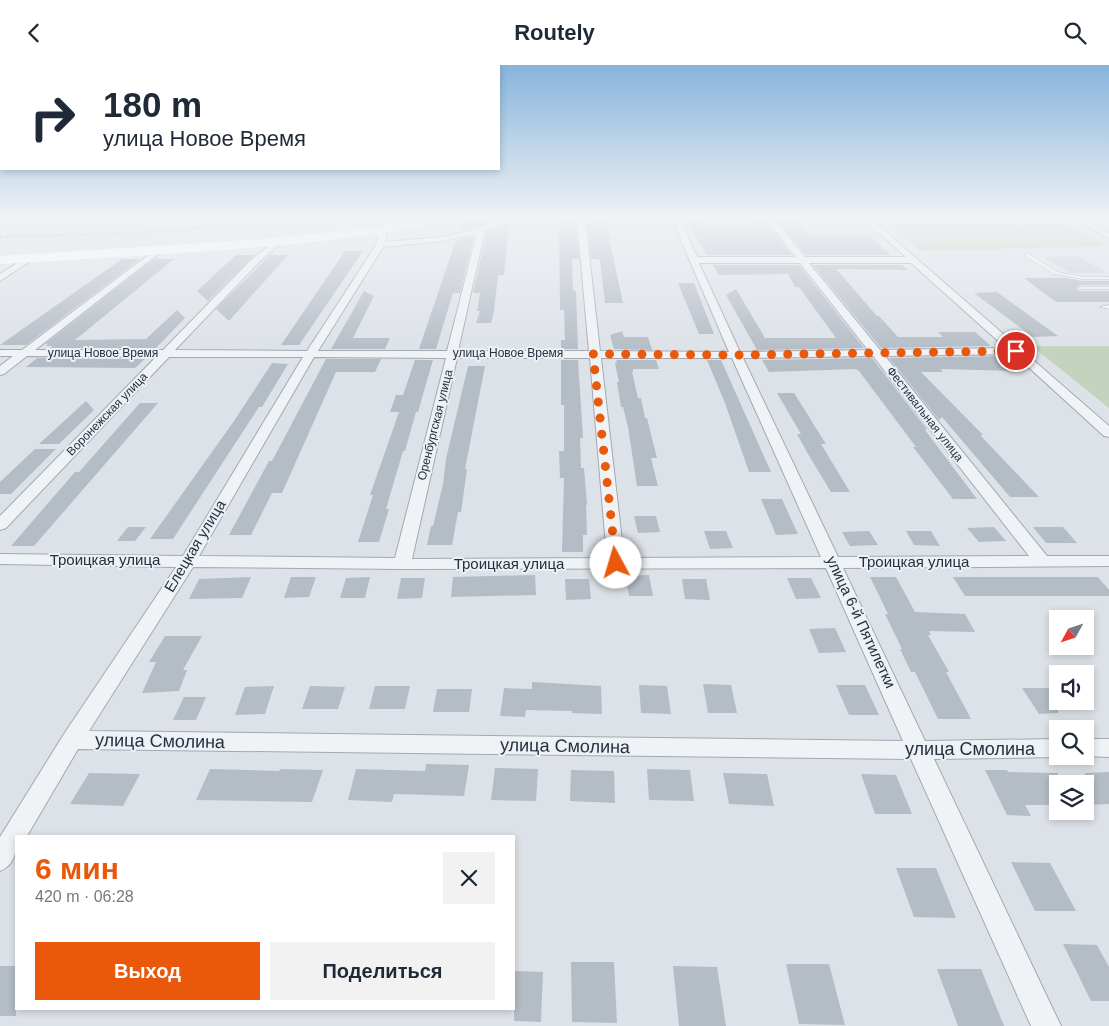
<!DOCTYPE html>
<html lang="ru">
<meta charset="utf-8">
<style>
:root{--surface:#fff;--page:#f2f2f3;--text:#1f2937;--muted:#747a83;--accent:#ea580c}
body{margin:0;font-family:Helvetica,sans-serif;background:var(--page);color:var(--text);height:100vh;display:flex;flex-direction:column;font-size:19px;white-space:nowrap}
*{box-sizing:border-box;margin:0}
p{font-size:16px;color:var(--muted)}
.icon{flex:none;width:28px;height:28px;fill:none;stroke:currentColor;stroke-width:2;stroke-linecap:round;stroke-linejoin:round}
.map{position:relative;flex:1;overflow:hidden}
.panel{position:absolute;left:15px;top:770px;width:500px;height:175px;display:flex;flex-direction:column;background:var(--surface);border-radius:0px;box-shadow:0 2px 8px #0003}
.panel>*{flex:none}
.top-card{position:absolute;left:0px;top:0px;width:500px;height:105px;box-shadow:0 2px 8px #0003;background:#fff;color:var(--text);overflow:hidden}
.needle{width:32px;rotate:230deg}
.fabs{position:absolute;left:1049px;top:545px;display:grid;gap:10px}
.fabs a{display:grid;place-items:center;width:45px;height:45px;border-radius:0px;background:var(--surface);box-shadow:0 2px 8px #0003;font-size:25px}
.pin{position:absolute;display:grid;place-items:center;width:42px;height:42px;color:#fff;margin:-21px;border:2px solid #fff;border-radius:50%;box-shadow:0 1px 5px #0007}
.me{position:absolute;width:55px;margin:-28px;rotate:354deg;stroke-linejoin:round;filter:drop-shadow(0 0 4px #0008)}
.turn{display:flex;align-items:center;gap:18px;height:105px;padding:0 20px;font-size:22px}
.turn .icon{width:65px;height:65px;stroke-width:2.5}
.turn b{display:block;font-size:35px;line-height:42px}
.round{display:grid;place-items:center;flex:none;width:52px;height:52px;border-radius:0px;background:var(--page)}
.head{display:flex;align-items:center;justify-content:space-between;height:85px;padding:0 20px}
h1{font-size:30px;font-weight:600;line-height:38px;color:var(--accent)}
.action{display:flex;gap:10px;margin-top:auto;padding:10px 20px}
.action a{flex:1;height:58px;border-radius:0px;background:var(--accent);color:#fff;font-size:20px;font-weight:600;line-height:58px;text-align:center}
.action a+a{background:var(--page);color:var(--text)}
header{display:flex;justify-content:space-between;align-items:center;height:65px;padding:0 20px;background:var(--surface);font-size:22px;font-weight:600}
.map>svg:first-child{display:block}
.built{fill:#cbd1da}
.green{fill:#c4d3be}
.building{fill:#b4bcc5}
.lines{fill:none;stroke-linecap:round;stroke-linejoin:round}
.lane-casing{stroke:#a2a9b2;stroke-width:1}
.street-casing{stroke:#a2a9b2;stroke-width:2}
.lane{fill:#f0f3f6;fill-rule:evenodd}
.street{fill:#f0f3f6;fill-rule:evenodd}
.secondary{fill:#fff;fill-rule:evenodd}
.rail{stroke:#768393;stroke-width:2;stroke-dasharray:1 2.5;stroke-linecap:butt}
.route{stroke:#ea580c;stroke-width:9;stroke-dasharray:0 16.2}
.labels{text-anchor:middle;stroke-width:4;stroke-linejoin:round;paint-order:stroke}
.far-street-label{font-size:12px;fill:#263140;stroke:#edf1f6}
.street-label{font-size:15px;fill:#263140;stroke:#edf1f6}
.near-street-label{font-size:18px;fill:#263140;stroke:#edf1f6}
</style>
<header><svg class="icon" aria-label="back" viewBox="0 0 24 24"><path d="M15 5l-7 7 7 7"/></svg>Routely<svg class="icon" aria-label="search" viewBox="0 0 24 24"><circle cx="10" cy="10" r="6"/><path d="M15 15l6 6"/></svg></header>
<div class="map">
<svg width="1109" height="961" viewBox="0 0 1109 961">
<rect width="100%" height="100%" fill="#dde2e8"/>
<path class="built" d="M1078 191 1107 208H1071L1043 192Z"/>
<g class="green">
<path d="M881 154H1058L1109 181 921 186Z"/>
<path d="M1032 281H1109V343Z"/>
</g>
<g class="building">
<path d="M463 154H499L459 166Z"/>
<path d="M559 154H575L579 194H572L573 225 576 227 578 284H561V275H565L564 245H560Z"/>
<path d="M587 154H605L623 238H605L600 196 598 194H591Z"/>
<path d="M684 154H700L705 159 754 160 752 157H766L792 190H707Z"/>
<path d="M778 156H797L809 171H869L891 190H806Z"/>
<path d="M509 158 504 210H498L494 246 491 258H476L480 246H477L480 228H473L487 166Z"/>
<path d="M474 171 460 228H453L436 284H419L456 175Z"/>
<path d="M345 186H363L299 280H281Z"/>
<path d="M236 190H254L208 236 197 226Z"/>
<path d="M270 190H288L229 256 216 244Z"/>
<path d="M122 194H140L26 280H0Z"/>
<path d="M154 194H174L75 275 146 274 177 245 185 253 156 283H50L53 281H46L48 279H45Z"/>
<path d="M713 200H799L864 283 757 285 726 230 736 224 765 273H836L799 222H795L788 209 719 210Z"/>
<path d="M813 200H902L908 205 836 204 877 251H879L898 272H943L938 267H975L991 281 881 283Z"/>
<path d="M1024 213H1065L1083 216H1109V220H1080L1076 223 1078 226H1109V237H1056Z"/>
<path d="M678 218H694L714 269H699Z"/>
<path d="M364 226 374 231 353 273H390L385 284H331Z"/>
<path d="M997 227 1058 271 1033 272 974 228Z"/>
<path d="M622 266 624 272H648L652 285 614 284 610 270Z"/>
<path d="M1001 291 1017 306 941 304 943 307H921L983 370H980L1039 432H1010L942 352 939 355 889 293Z"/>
<path d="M37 293 145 294 135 303 26 302Z"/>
<path d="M872 293 927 364 925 365 977 434H953L913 382H916L859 306 855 304 769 307 762 295Z"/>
<path d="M326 294H381L375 307H336L282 428H272L251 470H229L269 396H272Z"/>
<path d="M415 295H433L418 347H416L405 386H403L386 444H389L379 477H358L373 430H370L399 347H390L396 330H403Z"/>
<path d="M561 295H578L583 373H580L581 403H584L587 440H586L587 470H583V487H562L564 413H560L559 386H564V340H561Z"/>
<path d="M616 295H656L659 304H633V307H632L638 333H641L645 353H647L657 393H651L658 421H637L628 362 623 342H621L617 317H619L615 298H617Z"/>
<path d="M707 295H721L771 407H749L725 338Z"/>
<path d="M272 298 288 299 262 342H259L173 474H150L234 356Z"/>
<path d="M468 301H485L465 404H467L461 447H458L452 480H427L431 461H433L443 419 446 394Z"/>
<path d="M777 328H794L826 379H821L850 427H831L808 389 797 369H801Z"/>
<path d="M86 336 94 345 59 379H39Z"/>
<path d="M140 338H158L34 481H11L75 407H79Z"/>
<path d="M35 384H56L11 429H0V417Z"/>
<path d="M761 434H782L798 469 776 470Z"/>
<path d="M634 451H656L660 467 638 468Z"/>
<path d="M128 462H146L135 476H117Z"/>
<path d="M994 462 1006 476 979 477 967 463Z"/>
<path d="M1033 462H1063L1077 478H1046Z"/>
<path d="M704 466H726L733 483 710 484Z"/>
<path d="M869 466 878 480 850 481 842 467Z"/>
<path d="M906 466H931L940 481 914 480Z"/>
<path d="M535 510 536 530 451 532 453 512Z"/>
<path d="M649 510 653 531H629L625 511Z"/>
<path d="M251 512 242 533 189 534 199 514Z"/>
<path d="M291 512H316L309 532 284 533Z"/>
<path d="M370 512 365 533H340L346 513Z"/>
<path d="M870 512H896L915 547 965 549 975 567 929 566 931 570H928L949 607H946L971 654H938L915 607H911L900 584H902L885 549H888Z"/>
<path d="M953 512H1098L1109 525V531H965Z"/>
<path d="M401 513H425L422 533 397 534Z"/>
<path d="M787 513H811L821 533 796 534Z"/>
<path d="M565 514H589L591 534 566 535Z"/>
<path d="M682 514H706L710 535 685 534Z"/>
<path d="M835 563 846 587 819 588 809 564Z"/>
<path d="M165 571H202L183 605H187L179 626 142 628 156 597H149Z"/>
<path d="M532 617 601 621 602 649 572 648V646L526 645 525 652 500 651 504 623 532 624Z"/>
<path d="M703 619 731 620 737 648H708Z"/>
<path d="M639 620 667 621 671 649 641 648Z"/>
<path d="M836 620H865L879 650H849Z"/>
<path d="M274 621 265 649 235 650 245 622Z"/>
<path d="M310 621 345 622 338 644H302Z"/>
<path d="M375 621H410L405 644H369Z"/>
<path d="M1022 623H1058V648L1039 649Z"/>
<path d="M437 624H472L469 647H433Z"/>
<path d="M184 632H206L196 655H173Z"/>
<path d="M426 699 469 700 464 731 394 729 392 737 348 735 356 704 425 706Z"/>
<path d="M495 703 538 704 536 736 491 735Z"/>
<path d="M210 704 279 706 280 704 323 705 312 737 196 735Z"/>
<path d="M647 704 690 705 694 736 649 735Z"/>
<path d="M571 705 614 706 615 738 570 736Z"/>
<path d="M985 705H1007L1008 707 1058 708V740H1025L1031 751 1007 750Z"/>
<path d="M1109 707V739L1085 740V708Z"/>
<path d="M89 708 140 709 123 741 70 739Z"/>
<path d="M723 708 767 709 774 741 729 739Z"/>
<path d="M861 709 896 710 912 749H875Z"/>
<path d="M1011 797 1050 798 1076 846H1035Z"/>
<path d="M896 803H936L956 853 914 852Z"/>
<path d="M1063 879 1097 880 1109 902V936H1091Z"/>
<path d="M571 897H614L617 958 572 957Z"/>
<path d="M786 899H829L845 960 799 959Z"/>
<rect x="0" y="901" width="16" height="50"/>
<path d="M673 901 717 902 726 961H679Z"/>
<path d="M937 904H981L1004 961H958Z"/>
<path d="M514 906 543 907 541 957 514 956Z"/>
</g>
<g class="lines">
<g class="lane-casing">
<g id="lane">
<path d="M1089 160H1109V162H1088Z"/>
<path d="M1025 189H1029L1057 207 1083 212H1109V214H1083L1054 209 1025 191Z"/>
<path d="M1080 222H1109V224H1078V223Z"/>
<path d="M1109 240V244L1100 242Z"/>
</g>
</g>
<g class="street-casing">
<g id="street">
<path d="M504 154H514L485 165 458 286H589L577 154H585L600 286 729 287 672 154H680L697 192H796L766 154H774L805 192H906L863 154H871L1109 361V372L1104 371 1014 289 885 291 1047 491H1109V501L843 503 925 676 1058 674V691H1061L1058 692 934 694 1061 961H1031L911 694 78 684 27 771H16C16 787 16 799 0 806V772L64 669 176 502 0 499V489L183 491 303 292H169L6 463 0 465V451L156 292 27 291 4 309 0 310V301L13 291H0V285H22L155 185H158V189L35 285H163L253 193 278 174H281V178L259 197 175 285 307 286 376 180 380 163 387 165 385 177 443 172 468 166ZM477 168 447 286H318L383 182 443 176ZM699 198H800L868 285 740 287ZM809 198H911L1006 283 880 285ZM873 291 1029 491 838 492 743 293ZM314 292 446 293 395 493 199 491ZM457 293H590L607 493 412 494ZM601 293H732L821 492 624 493ZM193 502 402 504 826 503 903 676 89 666Z"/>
<path d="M1071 154H1080L1109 168V173Z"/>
<path d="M28 191 35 193 0 216V209Z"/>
<path d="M1085 674H1109V692L1082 691H1085Z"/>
</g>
</g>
<use href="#lane" class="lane"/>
<use href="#street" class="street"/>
<path class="secondary" d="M425 154H444L439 157C368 173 296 179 224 185 149 190 75 195 0 199V191L262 174 373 163Z"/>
<path class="rail" d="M0 172 156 167 312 154"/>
</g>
<linearGradient id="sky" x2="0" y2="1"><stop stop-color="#87b4dc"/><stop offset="0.53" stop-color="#f0f2f5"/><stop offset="1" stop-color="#f0f2f5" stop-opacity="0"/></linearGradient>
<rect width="1109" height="288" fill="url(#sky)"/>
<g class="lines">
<path class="route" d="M616 498 593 289 736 290 1016 286"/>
</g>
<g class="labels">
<g class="far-street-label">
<text x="103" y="292">улица Новое Время</text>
<text x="508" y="292">улица Новое Время</text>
<text transform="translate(107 349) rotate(-46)" y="4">Воронежская улица</text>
<text transform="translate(925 349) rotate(52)" y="4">Фестивальная улица</text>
<text transform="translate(435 360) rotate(-76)" y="4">Оренбургская улица</text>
</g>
<g class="street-label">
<text transform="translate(195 481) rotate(-59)" y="5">Елецкая улица</text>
<text x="105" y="500">Троицкая улица</text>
<text x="914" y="502">Троицкая улица</text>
<text x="509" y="504">Троицкая улица</text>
<text transform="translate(861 557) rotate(65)" y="5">улица 6-й Пятилетки</text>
</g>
<g class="near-street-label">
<text transform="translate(160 676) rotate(1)" y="6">улица Смолина</text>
<text transform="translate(565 681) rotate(1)" y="6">улица Смолина</text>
<text x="970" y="690">улица Смолина</text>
</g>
</g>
</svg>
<div class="fabs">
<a><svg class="needle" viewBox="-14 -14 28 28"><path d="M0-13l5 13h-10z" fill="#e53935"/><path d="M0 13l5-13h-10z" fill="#747a83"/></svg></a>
<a><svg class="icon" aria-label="sound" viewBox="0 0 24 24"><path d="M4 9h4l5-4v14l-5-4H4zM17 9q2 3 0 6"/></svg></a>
<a><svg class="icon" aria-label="search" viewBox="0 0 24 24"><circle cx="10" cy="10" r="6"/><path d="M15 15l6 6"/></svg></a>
<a><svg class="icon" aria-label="layers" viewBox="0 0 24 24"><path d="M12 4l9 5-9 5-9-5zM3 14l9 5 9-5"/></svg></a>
</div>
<div class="pin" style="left:1016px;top:286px;background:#d93025"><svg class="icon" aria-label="arrive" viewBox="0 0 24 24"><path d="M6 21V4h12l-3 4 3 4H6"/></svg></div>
<svg class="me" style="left:616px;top:498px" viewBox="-20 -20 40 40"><circle r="19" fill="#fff"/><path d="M0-13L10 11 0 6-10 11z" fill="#ea580c"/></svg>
<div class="top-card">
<div class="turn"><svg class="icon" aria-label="right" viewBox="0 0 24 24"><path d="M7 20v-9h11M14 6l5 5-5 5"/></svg><div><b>180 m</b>улица Новое Время</div></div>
</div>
<section class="panel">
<div class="head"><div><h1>6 мин</h1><p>420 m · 06:28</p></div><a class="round"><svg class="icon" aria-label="close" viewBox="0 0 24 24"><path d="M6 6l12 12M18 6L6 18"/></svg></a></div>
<div class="action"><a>Выход</a><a>Поделиться</a></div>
</section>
</div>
